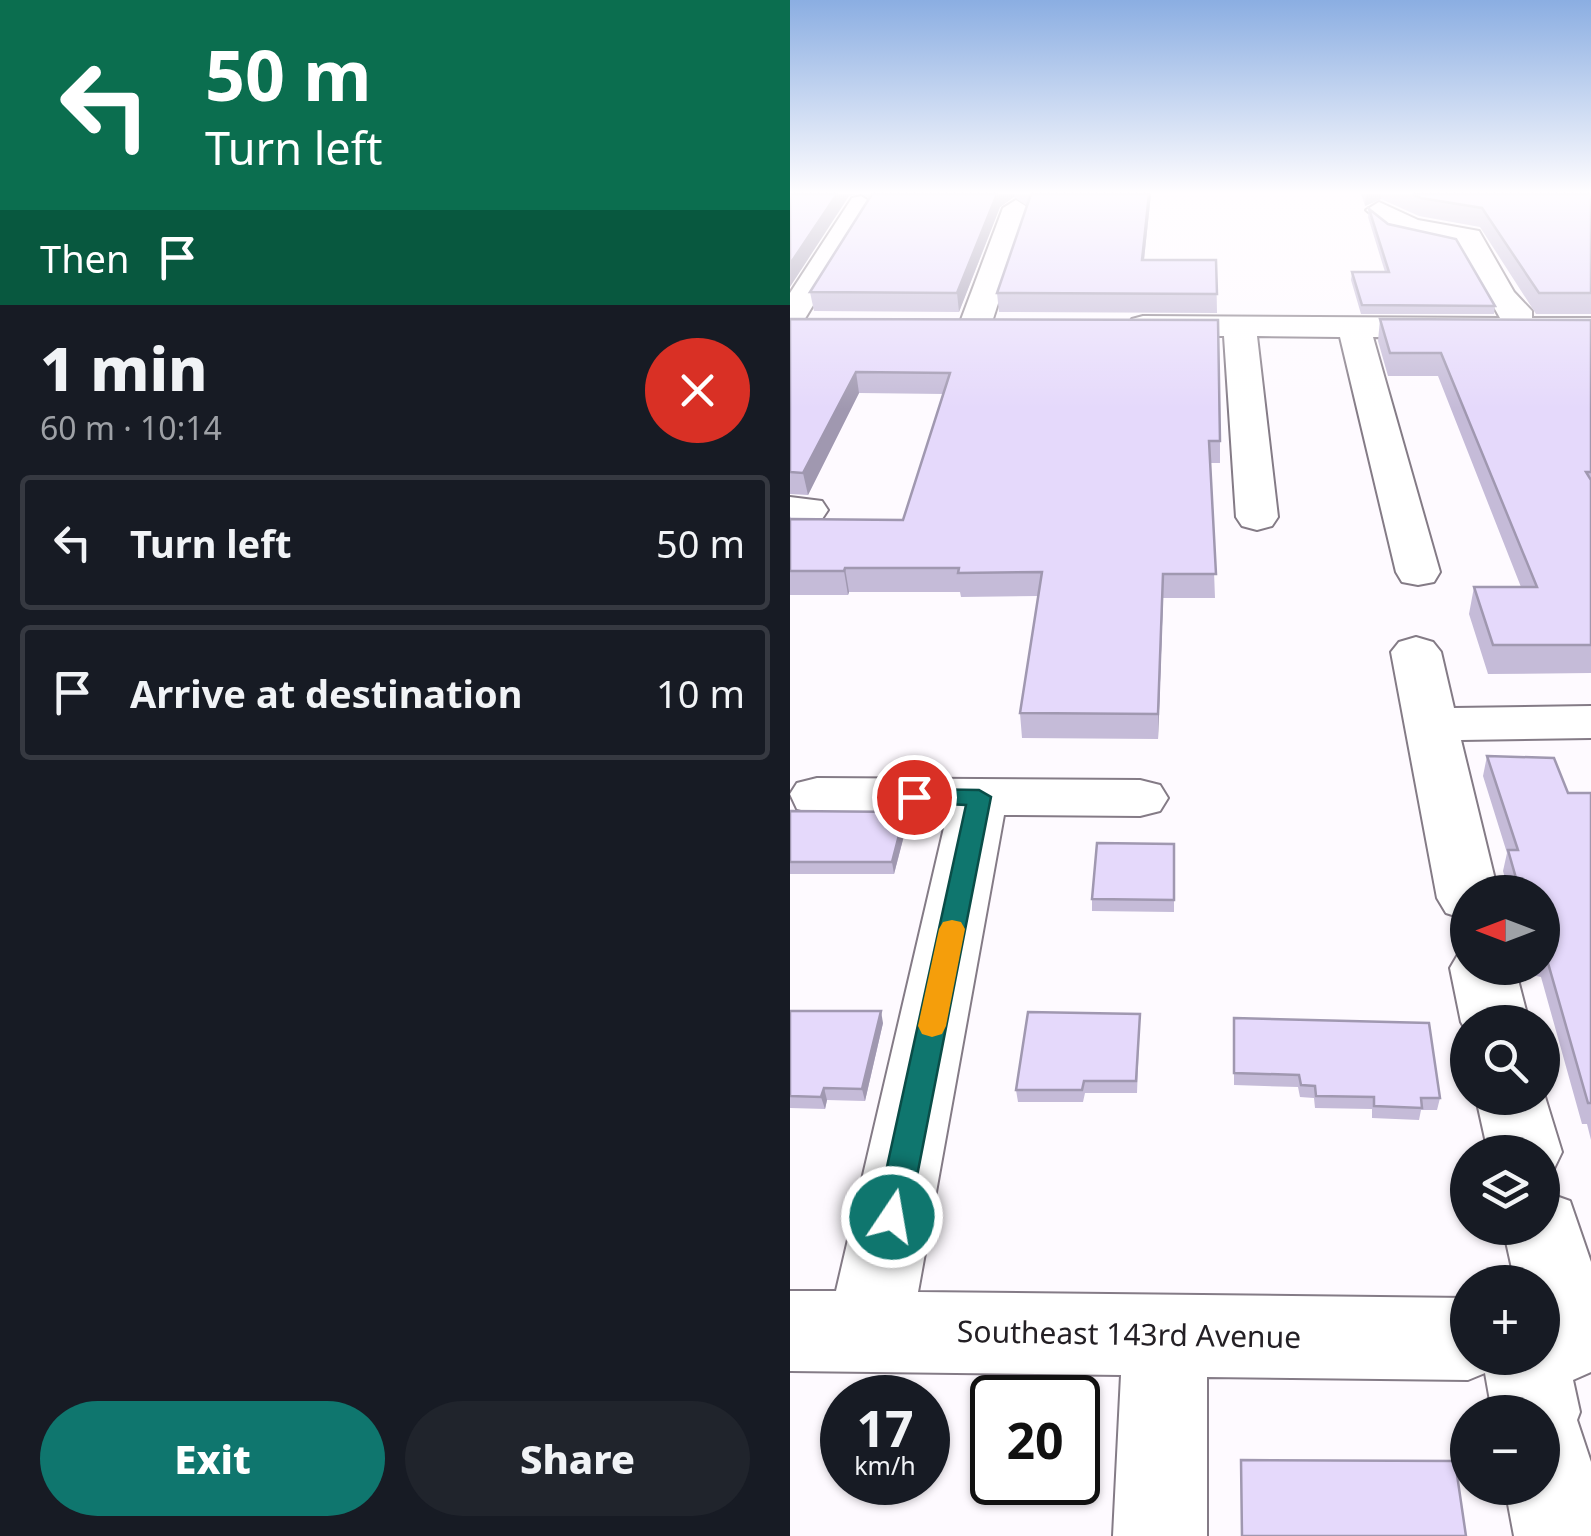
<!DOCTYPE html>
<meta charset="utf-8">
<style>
:root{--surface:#171b24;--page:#20242c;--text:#f1f3f6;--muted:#9ea1a6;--line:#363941;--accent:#0f766e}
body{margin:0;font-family:"Noto Sans",sans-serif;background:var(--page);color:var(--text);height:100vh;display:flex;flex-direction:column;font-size:38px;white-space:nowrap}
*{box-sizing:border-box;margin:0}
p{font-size:32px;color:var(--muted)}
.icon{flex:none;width:55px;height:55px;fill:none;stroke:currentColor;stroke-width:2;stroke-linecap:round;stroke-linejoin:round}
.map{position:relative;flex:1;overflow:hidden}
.details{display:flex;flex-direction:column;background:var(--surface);width:790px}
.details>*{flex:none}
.guide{background:#0b6e4f;color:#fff;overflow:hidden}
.needle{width:65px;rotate:270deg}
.fabs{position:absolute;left:660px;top:875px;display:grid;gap:20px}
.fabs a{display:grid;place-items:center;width:110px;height:110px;border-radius:50%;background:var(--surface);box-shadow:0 2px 8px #0004;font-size:50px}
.speed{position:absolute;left:30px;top:1375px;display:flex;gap:20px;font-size:50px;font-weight:700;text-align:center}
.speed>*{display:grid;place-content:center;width:130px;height:130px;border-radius:50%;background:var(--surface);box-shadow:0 2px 8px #0004;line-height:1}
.speed small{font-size:25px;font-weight:400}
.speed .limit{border:5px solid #111;border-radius:15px;background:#fff;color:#111}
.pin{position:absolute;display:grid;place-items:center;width:85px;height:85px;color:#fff;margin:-42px;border:5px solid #fff;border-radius:50%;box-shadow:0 2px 10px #0007}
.me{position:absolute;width:110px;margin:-55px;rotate:12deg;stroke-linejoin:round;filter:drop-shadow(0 0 8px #0008)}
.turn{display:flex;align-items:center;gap:35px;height:210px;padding:0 40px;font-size:45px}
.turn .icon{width:130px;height:130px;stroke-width:2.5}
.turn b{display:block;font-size:70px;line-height:85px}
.then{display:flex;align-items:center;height:95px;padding:0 40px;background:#0003;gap:20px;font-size:38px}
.round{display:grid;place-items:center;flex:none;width:105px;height:105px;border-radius:52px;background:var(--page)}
.headline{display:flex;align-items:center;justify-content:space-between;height:170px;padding:0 40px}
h1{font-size:60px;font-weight:800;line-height:75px}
.button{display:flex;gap:20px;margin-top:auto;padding:20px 40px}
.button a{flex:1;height:115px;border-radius:60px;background:var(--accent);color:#fff;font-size:40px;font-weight:800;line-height:115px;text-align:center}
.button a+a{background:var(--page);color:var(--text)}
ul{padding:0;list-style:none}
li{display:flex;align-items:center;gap:30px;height:135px;margin:0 20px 15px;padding:0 20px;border:5px solid var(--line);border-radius:10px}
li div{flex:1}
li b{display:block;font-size:38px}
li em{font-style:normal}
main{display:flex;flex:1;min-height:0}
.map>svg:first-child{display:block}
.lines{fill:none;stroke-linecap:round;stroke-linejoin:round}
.minor-casing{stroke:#847b86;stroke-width:4}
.minor{fill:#fff;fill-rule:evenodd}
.wall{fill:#c5bbd8}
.shaded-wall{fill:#a098b0}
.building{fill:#e5d9fb;stroke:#a098b0;stroke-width:2.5}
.route{fill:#0f766e;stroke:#0a4d48;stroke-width:2.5}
.slow{fill:#f59e0b}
.labels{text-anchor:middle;stroke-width:10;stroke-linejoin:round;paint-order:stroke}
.near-street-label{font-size:30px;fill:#242025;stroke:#fff}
</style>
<main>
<section class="details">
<div class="guide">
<div class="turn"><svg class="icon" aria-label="left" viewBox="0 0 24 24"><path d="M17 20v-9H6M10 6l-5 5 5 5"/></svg><div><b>50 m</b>Turn left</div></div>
<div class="then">Then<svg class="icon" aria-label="arrive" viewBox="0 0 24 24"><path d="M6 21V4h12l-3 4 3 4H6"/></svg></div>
</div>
<div class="headline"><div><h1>1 min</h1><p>60 m · 10:14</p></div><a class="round" style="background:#d93025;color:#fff"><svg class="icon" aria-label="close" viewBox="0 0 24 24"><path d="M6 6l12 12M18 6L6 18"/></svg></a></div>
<ul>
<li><svg class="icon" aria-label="left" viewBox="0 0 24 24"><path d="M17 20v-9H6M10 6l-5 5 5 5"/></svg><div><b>Turn left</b></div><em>50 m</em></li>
<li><svg class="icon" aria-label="arrive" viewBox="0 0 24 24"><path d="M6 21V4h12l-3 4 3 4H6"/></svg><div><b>Arrive at destination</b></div><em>10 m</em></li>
</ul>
<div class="button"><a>Exit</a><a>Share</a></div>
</section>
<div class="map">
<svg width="801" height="1536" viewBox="0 0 801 1536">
<rect width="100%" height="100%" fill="#fefaff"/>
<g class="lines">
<g class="minor-casing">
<g id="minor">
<path d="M71 196 84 204 16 317 11 324 0 327V293L62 198Z"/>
<path d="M226 200 239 208 201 325 196 332H174L169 325 213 208Z"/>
<path d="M589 202 628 220 689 231 724 292 742 311V318H801V338L583 337 650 572 644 582 628 585 612 582 606 572 550 337 467 336 488 517 482 526 467 530 452 526 446 517 434 336H353L342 333 337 326 342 319 353 316 710 318 668 243 598 228 576 210Z"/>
<path d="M0 497 32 501 38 510 32 519 0 523Z"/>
<path d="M626 637 643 642 651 652 664 708 801 706V738L671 740 708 892H678V920L656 913 647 898 601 652 609 642Z"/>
<path d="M27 778 350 780 370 785 378 798 370 811 350 816 214 815 128 1292 678 1298V1358H752V1282H725L713 1228H752V1191L780 1201 801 1262V1372L783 1380 790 1412 787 1420 801 1462V1536H724L715 1488H752V1412H702L695 1373 678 1380 417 1377V1536H323L331 1375 0 1371V1291H46L157 815 27 814 7 809 0 794 7 783Z"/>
<path d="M678 948V968H725L739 1022H678V1034L671 1022 660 968 670 951Z"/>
<path d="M752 1087 772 1152 761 1175 752 1178V1152H698L686 1098H752Z"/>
</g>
</g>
<use href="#minor" class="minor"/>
</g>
<g class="wall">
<path d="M72 194H361L354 260H426L427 313 209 312 207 293 237 206 224 197 210 207 169 312 24 311 20 292 80 198Z"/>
<path d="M571 194H801V314H746L690 227 629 216 591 199 575 206Z"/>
<path d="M579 209 705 306 704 314H571L561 280 562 272H595L578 217Z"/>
<path d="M0 319 430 441V463H420L425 598H373L368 739 232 738 230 713 248 596 171 597 170 592H59L58 595H0V516L1 519 113 520 154 394 69 393 18 495 0 494Z"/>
<path d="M590 319 801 320V673L698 674 679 614 684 587H731L648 376H598L588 341Z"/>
<path d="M697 756 778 793H801V1140L797 1124H792L751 977 742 975 740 968H752V892H719L713 871 717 853 693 776Z"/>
<path d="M0 811 117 824 104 874H0Z"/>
<path d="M384 844V912L302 911V899Z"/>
<path d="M0 1011 93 1023 75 1101 37 1100 35 1109 0 1108Z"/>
<path d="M350 1014 347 1093H295L293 1102H228L226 1090Z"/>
<path d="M444 1018 650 1098 647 1110H631L629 1120 582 1118V1109L525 1108 524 1098 510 1097 508 1087 444 1085Z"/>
<path d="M451 1460 676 1536H451Z"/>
</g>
<g class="shaded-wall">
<path d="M47 194H66L59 196 0 287V264Z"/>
<path d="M207 194H224V197L210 207 169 312 167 293Z"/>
<path d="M359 194H361L352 278V260Z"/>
<path d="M576 194H591V199L575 206Z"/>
<path d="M66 372 69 393 18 495 13 473Z"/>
<path d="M55 568 59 592 58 595 54 571Z"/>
<path d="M373 574V598L368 739V714Z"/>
<path d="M115 812 117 824 104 874 102 862Z"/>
<path d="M91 1011 93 1023 75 1101 72 1089Z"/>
<path d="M34 1088 37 1100 35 1109 31 1097Z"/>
</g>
<g class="building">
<path d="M0 194H47L0 264Z"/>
<path d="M82 194H207L167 293 20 292Z"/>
<path d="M241 194H359L352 260H426L427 294 207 293Z"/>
<path d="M622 194H801V293H749L692 208 631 198Z"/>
<path d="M579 209 598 224 666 239 705 306 572 305 562 272H599Z"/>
<path d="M0 319 428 320 430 441H419L426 574H373L368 714 230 713 252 572 168 573 169 568H55L54 571H0V519L113 520 160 373 66 372 13 473 0 472Z"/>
<path d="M590 319 801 320V472H796L801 480V645H703L684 587H747L651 353H600Z"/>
<path d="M697 756 764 758 778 793H801V1103H798L756 956 752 955V892H730L718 850H728Z"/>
<path d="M0 811 115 812 102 862H0Z"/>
<path d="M307 843 384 844V900L302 899Z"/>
<path d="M0 1011H91L72 1089 34 1088 31 1097 0 1096Z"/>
<path d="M238 1012 350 1014 346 1081H294L292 1090H226Z"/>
<path d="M444 1018 639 1023 650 1098H631L632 1108 584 1106V1097L526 1096 525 1086 511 1085 509 1075 444 1073Z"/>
<path d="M451 1460 665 1461 676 1536H452Z"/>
</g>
<linearGradient id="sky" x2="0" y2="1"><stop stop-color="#8baee2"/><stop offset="0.47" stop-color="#fffdff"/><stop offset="1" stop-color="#fffdff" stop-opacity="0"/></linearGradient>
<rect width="801" height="409" fill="url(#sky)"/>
<path class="route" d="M124 789 189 790 201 797 119 1217 114 1227 102 1232 91 1227 86 1217 176 805 116 802 113 797 116 791Z"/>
<path class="slow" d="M162 920 171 922 175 929 156 1026 152 1034 142 1037 132 1034 128 1026 149 929 153 922Z"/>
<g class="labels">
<g class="near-street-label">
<text transform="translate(339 1335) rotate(1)" y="10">Southeast 143rd Avenue</text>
</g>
</g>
</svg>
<div class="fabs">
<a><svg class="needle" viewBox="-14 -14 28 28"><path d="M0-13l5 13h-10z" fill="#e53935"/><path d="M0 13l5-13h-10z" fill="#9ea1a6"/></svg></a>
<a><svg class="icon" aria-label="search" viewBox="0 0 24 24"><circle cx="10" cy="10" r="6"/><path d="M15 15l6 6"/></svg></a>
<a><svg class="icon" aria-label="layers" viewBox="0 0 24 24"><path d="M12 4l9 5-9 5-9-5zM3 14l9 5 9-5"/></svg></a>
<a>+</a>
<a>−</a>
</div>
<div class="speed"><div>17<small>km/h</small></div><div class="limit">20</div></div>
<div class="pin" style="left:124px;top:797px;background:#d93025"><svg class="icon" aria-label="arrive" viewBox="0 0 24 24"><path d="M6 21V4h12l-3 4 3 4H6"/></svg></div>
<svg class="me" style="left:102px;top:1217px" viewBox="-20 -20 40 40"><circle r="17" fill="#0f766e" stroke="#fff" stroke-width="3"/><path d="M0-11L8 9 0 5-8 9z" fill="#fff"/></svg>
</div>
</main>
